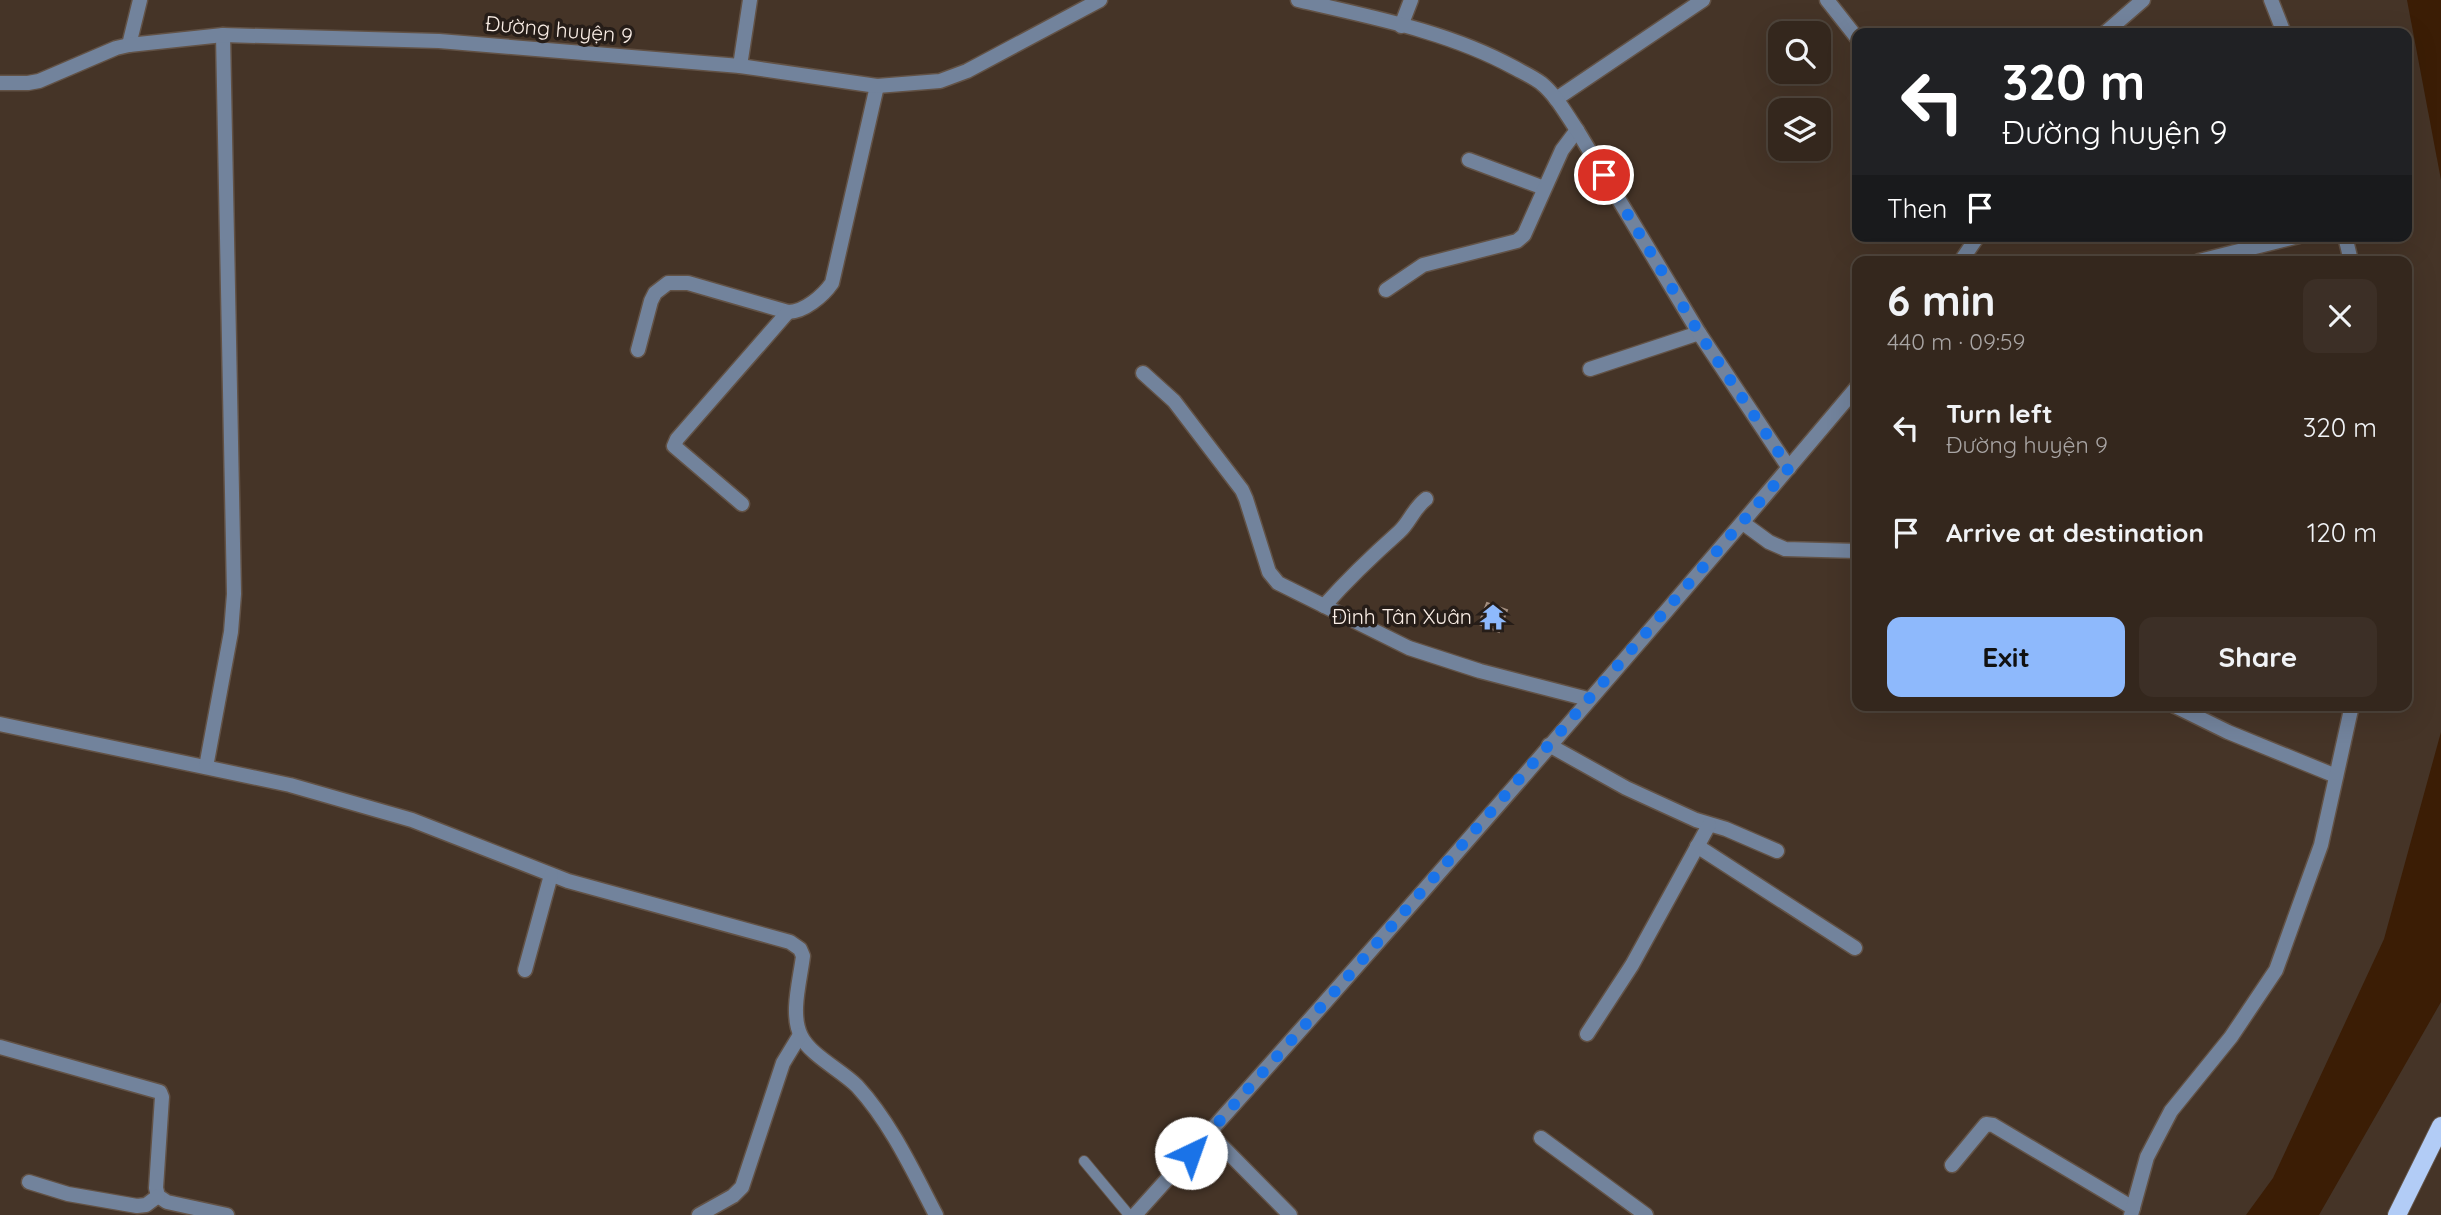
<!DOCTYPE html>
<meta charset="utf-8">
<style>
:root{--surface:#34271d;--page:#3c2f26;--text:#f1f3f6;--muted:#a9a5a4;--line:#4e443b;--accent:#8eb9fc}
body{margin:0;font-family:Quicksand,sans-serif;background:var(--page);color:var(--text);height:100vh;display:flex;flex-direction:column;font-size:26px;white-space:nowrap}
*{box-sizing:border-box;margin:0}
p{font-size:23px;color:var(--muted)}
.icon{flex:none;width:38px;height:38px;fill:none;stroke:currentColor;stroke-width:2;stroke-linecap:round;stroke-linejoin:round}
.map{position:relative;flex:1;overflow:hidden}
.sheet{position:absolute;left:1852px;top:256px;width:560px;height:455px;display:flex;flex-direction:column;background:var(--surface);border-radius:14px;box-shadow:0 7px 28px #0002,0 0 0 2px var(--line)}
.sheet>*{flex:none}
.banner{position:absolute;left:1852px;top:28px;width:560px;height:214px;border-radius:14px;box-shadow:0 7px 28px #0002,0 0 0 2px var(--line);background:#202124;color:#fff;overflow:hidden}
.tools{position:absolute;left:1768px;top:21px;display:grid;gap:14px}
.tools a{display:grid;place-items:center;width:63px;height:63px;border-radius:14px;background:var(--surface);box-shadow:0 7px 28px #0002,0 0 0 2px var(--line);font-size:35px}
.pin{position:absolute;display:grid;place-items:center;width:60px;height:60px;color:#fff;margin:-30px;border:4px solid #fff;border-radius:50%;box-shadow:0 2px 7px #0007}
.me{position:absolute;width:77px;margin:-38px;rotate:42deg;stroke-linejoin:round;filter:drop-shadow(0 0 5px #0008)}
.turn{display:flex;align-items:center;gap:24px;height:147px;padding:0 35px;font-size:32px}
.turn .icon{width:91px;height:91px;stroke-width:2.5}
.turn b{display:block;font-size:49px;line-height:60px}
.then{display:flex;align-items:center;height:66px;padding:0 35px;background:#0003;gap:14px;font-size:26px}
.round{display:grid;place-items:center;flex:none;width:74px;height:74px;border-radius:14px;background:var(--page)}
.headline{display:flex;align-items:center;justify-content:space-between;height:119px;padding:0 35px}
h1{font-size:42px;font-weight:700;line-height:52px}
.cta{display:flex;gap:14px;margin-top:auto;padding:14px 35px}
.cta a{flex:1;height:80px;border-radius:14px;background:var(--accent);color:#111;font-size:28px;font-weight:700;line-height:80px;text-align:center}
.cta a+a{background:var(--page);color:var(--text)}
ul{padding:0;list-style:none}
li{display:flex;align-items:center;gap:21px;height:105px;padding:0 35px}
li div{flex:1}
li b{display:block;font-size:26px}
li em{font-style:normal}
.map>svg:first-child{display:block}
.water{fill:#3b1d05}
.building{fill:#5c493c;stroke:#a48f80;stroke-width:2}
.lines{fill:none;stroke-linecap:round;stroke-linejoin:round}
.service-casing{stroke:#625246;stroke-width:12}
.minor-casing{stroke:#625246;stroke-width:17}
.tertiary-casing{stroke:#625246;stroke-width:17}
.primary-casing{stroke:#625246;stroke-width:20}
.service{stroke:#72839c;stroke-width:10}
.minor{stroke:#72839c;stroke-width:14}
.tertiary{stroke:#72839c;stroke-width:14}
.primary{stroke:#b2ccf6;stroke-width:18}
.route{stroke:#1a73e8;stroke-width:12;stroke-dasharray:0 21.6}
.labels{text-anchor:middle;stroke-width:7;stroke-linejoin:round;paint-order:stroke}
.street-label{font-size:21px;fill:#faeee6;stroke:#261d18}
.poi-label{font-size:21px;fill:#faeee6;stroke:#261d18;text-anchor:end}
</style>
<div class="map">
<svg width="2441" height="1215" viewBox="0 0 2441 1215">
<rect width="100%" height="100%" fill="#453427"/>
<g class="water">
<path d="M2407 0H2441V180Z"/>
<path d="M2441 732V1002L2319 1215H2246L2273 1178 2384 939Z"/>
</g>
<path class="building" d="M1487 603 1507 610 1499 632 1479 624Z"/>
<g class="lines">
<g class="service-casing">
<path id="service" d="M1084 1161 1129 1215"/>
</g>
<g class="minor-casing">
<g id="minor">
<path d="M1827 0 1857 38"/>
<path d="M2271 0 2284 33"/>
<path d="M1401 26 1411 0"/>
<path d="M129 45 140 0"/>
<path d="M740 66 750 0"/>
<path d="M1556 99 1703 0"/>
<path d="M1469 160 1544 188"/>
<path d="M2345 236 2351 261"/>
<path d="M2199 261 2299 236"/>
<path d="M1386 290 1423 265 1517 241 1524 235 1562 150 1577 130"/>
<path d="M638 350 651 301 655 293 668 283H688L788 312C804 312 823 296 832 283L877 86"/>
<path d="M1590 369 1699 333"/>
<path d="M1143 373 1174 401 1242 490 1246 499 1269 572 1278 583 1409 648 1480 671 1588 699"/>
<path d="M742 504 674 446 677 439 788 312"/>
<path d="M1743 523 1769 542 1785 549 1857 551"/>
<path d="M1324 606C1348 579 1372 556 1399 532 1410 522 1413 509 1426 499"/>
<path d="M2173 705 2228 732 2336 776"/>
<path d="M0 724 290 785 412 820 568 881 790 942 800 949 803 956C800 981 790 1014 801 1036 810 1055 841 1070 857 1086 891 1123 913 1171 936 1215"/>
<path d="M1549 745 1626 788 1696 820 1726 829 1777 851"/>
<path d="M206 767 231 632 234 594 223 35"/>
<path d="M1697 846 1855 948"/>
<path d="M525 970 551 875"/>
<path d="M1587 1034 1632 965 1709 825"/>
<path d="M0 1047 160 1092 162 1097 156 1188 158 1196 167 1202 227 1215"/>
<path d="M1209 1133 1290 1215"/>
<path d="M1541 1138 1646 1215"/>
<path d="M1952 1165 1986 1124 1993 1125 2133 1208"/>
<path d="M29 1182 68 1194 137 1206 146 1205 158 1196"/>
<path d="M699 1215 733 1196 742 1187 783 1063 800 1035"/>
<path d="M2131 1215 2147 1157 2171 1111 2231 1037 2276 970 2321 845 2352 705"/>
</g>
</g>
<g class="tertiary-casing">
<g id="tertiary">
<path d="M1298 0C1370 17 1447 31 1513 67 1522 72 1533 77 1541 83 1556 95 1566 114 1577 130L1699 333 1789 468"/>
<path d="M2105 33 2143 0"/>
<path d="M0 83H28L39 81 116 48 129 45 223 35 439 41 740 66 877 86 940 81 967 71 1100 0"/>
<path d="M1961 261 1978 236"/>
<path d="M1135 1215C1380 943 1621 667 1857 387"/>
</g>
</g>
<g class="primary-casing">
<path id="primary" d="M2397 1215 2441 1126"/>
</g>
<use href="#service" class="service"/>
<use href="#minor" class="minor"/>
<use href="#tertiary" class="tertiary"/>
<use href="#primary" class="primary"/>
</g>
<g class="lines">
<path class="route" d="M1191 1153 1344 981 1789 468 1699 333 1604 175"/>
</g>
<defs>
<g id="temple-bare" transform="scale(2.1)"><path d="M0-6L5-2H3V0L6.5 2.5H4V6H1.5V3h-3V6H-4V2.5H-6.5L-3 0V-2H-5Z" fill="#8eb9fc" stroke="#261d18" stroke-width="2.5" paint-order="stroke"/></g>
</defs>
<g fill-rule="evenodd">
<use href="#temple-bare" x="1493" y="617"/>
</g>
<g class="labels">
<g class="street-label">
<text transform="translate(559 30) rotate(5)" y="7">Đường huyện 9</text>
</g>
<g class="poi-label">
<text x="1472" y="624">Đình Tân Xuân</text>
</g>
</g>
</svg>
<div class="tools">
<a><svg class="icon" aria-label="search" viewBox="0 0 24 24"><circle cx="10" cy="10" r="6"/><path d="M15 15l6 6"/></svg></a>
<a><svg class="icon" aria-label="layers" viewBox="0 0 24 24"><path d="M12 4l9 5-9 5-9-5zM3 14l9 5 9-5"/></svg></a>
</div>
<div class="pin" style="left:1604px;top:175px;background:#d93025"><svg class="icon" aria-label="arrive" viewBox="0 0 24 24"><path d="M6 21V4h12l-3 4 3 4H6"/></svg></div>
<svg class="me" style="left:1191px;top:1153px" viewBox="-20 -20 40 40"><circle r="19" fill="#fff"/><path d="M0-13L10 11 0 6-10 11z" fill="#1a73e8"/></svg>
<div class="banner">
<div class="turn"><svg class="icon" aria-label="left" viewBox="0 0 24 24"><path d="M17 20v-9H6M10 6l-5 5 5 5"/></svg><div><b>320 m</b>Đường huyện 9</div></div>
<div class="then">Then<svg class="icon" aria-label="arrive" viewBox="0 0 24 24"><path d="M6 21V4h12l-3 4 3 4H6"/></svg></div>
</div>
<section class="sheet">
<div class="headline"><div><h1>6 min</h1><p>440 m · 09:59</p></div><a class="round"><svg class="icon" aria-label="close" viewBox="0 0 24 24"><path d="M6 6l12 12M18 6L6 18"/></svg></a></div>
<ul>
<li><svg class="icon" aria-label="left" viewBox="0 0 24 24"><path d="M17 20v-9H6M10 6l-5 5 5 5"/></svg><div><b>Turn left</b><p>Đường huyện 9</p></div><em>320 m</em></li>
<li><svg class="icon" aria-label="arrive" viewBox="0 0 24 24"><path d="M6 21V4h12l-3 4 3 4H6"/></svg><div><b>Arrive at destination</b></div><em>120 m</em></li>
</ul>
<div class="cta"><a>Exit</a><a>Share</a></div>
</section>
</div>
